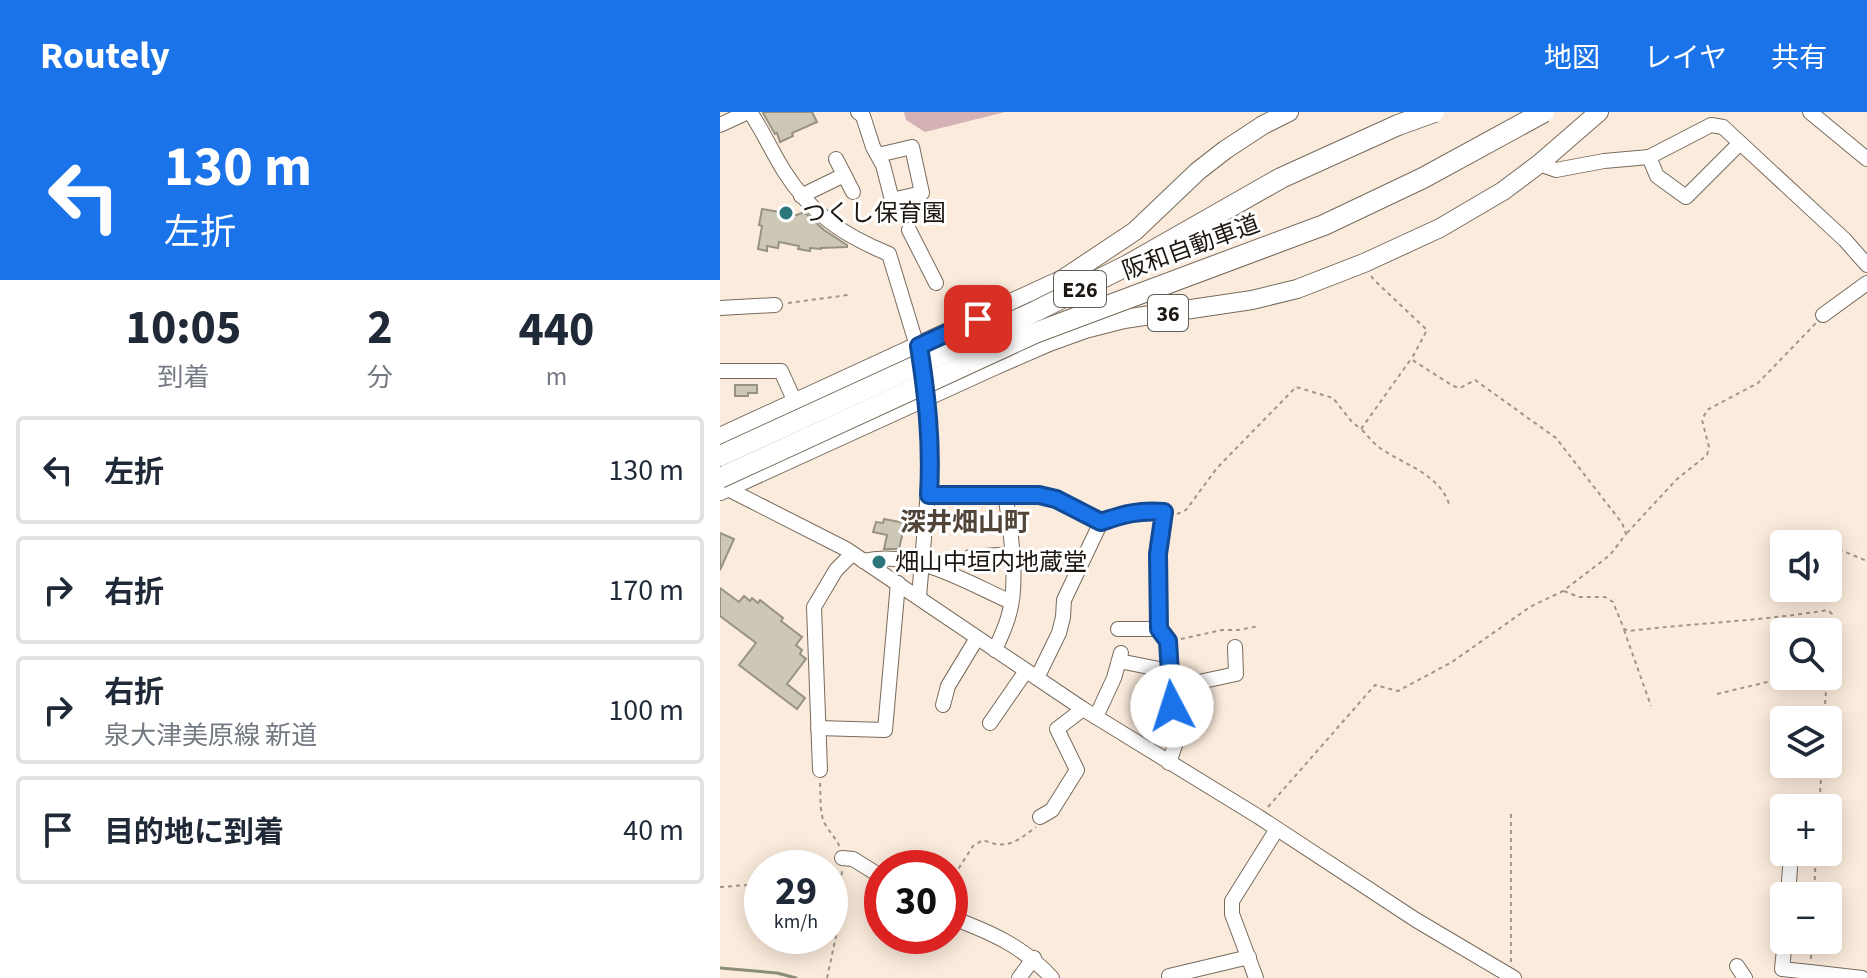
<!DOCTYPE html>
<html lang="ja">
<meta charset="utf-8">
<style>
:root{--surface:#fff;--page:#f2f2f3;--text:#1f2937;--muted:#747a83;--line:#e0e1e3;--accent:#1a73e8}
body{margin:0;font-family:"Source Sans 3","Noto Sans JP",sans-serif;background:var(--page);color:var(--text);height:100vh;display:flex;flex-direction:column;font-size:30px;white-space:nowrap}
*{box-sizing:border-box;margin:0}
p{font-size:26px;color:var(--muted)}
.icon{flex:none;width:44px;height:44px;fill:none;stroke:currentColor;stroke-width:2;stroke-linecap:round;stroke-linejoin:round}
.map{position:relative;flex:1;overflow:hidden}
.sheet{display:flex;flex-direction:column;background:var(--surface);width:720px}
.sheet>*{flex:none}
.banner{background:#1a73e8;color:#fff;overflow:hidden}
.tools{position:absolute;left:1050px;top:418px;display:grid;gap:16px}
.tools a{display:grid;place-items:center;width:72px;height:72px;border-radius:8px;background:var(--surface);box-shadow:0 4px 20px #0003;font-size:40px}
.speed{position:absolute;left:24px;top:738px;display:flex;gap:16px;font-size:40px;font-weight:700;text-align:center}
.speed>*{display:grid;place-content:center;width:104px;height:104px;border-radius:50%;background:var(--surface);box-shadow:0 4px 20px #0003;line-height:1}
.speed small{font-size:20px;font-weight:400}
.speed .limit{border:12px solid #d22;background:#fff;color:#111}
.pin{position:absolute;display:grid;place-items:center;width:68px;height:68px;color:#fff;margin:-34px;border-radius:16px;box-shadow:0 4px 12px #0006}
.me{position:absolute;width:88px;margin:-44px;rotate:355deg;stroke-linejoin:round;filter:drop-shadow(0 0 6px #0008)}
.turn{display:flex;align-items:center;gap:28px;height:168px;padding:0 32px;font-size:36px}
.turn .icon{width:104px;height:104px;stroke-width:2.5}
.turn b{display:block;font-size:56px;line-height:68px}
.eta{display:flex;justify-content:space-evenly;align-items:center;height:136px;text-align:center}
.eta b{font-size:48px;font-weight:700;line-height:56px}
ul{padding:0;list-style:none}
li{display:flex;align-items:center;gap:24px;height:108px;margin:0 16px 12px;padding:0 16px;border:4px solid var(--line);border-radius:8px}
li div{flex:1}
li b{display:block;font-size:30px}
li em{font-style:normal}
header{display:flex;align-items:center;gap:48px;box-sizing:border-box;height:112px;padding:0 40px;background:var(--accent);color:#fff}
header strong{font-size:38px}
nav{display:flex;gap:44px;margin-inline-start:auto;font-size:28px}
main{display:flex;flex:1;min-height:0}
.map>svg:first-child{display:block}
.green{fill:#d4b1b5}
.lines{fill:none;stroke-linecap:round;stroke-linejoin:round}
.stream{stroke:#898e75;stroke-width:3}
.building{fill:#cdc8b5;stroke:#989381;stroke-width:2}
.minor-casing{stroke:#786b5d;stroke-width:16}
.major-casing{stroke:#786b5d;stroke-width:20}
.path{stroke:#a09489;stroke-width:2;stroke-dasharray:4 4;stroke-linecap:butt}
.minor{stroke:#fff;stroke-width:14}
.major{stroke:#fff;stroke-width:18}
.highway-bridge-casing{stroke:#786b5d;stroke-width:22;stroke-linecap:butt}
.highway-bridge{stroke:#fff;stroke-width:20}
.route-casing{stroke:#114b97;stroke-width:20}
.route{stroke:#1a73e8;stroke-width:14}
.poi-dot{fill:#2c767c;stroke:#fff;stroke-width:3}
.labels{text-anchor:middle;stroke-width:6;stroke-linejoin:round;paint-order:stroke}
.shield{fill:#fff;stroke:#615d59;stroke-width:2}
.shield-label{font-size:22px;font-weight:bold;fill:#1d1712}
.poi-label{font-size:24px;fill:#1d1712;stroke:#fff;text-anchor:start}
.street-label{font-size:24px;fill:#1d1712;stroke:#fff}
.neighbourhood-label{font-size:26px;font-weight:bold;fill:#514438;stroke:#fff}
</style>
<header>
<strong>Routely</strong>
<nav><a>地図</a><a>レイヤ</a><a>共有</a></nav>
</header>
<main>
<section class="sheet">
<div class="banner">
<div class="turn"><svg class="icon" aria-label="left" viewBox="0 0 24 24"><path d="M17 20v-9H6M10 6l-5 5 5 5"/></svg><div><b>130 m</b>左折</div></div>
</div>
<div class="eta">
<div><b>10:05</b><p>到着</p></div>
<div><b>2</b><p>分</p></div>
<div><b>440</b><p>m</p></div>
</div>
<ul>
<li><svg class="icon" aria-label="left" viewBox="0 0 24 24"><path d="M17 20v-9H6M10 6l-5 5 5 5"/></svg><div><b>左折</b></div><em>130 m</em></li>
<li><svg class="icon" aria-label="right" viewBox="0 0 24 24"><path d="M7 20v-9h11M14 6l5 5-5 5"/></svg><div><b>右折</b></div><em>170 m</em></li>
<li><svg class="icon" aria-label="right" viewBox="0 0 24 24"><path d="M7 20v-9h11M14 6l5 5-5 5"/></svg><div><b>右折</b><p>泉大津美原線 新道</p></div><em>100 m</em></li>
<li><svg class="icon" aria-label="arrive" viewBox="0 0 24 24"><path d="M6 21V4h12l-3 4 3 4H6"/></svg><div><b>目的地に到着</b></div><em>40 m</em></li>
</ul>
</section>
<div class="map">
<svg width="1147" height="866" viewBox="0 0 1147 866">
<rect width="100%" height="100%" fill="#fbebdc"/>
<path class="green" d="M184 0H285L205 20 186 8Z"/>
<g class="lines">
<path class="stream" d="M0 856 57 861 76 866"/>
</g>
<g class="building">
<path d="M46 0H92L97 10 72 21 73 24 60 30 57 21 55 22 43 1Z"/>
<path d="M42 97 77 103 84 100 104 118 127 133V135L101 136V137L90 136V139L78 137 79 134 59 130 58 136 47 134V139L38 137 42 114 39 113Z"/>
<path d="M15 273H37V281H28V284H15Z"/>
<path d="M164 407 185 411 179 437H164L167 423 153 420 156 410 163 411Z"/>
<path d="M0 421 14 427 0 458Z"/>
<path d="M0 476 19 490 24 484 30 489 32 486 38 491 40 488 63 506 61 509 82 525 76 533 82 538 80 542 86 547 67 572 85 586 77 597 19 553 36 531 0 504Z"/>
</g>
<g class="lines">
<g class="minor-casing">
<g id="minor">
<path d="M30 0C43 19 52 40 64 59 91 102 123 123 169 142L200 244"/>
<path d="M138 0 143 4 153 35 163 53 172 88 202 81 192 35 158 43"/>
<path d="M1090 0 1147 47"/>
<path d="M0 13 28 0"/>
<path d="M929 45 937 64 966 85 1020 31"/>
<path d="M116 47 133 80"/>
<path d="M819 52 836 58 884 49 929 45 991 13 1003 15 1125 128 1147 153"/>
<path d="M81 84 124 63"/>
<path d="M189 118 216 171"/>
<path d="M0 196 55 193"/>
<path d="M1103 203 1147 171"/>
<path d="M0 259H61L75 290"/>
<path d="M0 373 126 437 363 597 539 705 696 808 794 866"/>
<path d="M209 383H319L336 387 381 410C404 402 419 398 444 400L438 442 439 517 448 529 456 630 449 651"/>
<path d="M250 445 293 442"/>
<path d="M143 449C194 437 246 470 291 490"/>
<path d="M199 485 211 343 205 276"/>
<path d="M398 517H439"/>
<path d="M275 538C280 526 286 515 289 502 299 470 290 415 285 381"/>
<path d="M399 549 449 559"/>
<path d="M317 566 339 521 343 505 344 488 381 410"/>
<path d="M451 576 516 562 515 535"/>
<path d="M223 593 228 574 257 526"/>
<path d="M376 605 394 566 401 541"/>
<path d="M270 611 306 559"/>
<path d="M98 616 165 618 178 471"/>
<path d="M100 658 94 495 116 458 132 442"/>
<path d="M320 705 332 698 357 658 337 617 363 597"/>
<path d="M122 746 133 747 162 765"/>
<path d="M1068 784 1070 756"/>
<path d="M230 805C270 820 303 834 332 866"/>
<path d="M1065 828 1062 857 1090 860"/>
<path d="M1017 854 1025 866"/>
<path d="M449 864 529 845"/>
<path d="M299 866 314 846"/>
<path d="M536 866 512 802V789L557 717"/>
<path d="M1090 866V860L1142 866"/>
</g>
</g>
<g class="major-casing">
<g id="major">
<path d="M0 325 343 167 415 119 478 59 505 38 543 13 569 0"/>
<path d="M0 379 274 254 329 230 365 217 404 207 532 188 577 177 644 151 720 116 783 79 819 52 879 0"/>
</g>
</g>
<g class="path">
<path d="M651 164 654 168 707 218 692 246"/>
<path d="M68 191 128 183"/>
<path d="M642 318C648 324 653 331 660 336 684 353 721 362 730 395"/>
<path d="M457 402 466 398 497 356 576 275 613 286 632 310 641 317 691 247 733 274 740 276 755 268 836 326 902 411 906 422 890 443 843 479 810 495 732 550 678 579 655 573 548 695"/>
<path d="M907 421 956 368 987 343 989 335 982 308 987 298 1038 271 1096 211"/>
<path d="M1111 438 1118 437 1147 449"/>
<path d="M844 479 859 485H885L893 490 904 517 909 519C975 511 1042 509 1108 498L1112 502 1108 550"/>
<path d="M904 518 931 594"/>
<path d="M461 527 502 518H518L539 514"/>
<path d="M997 582 1072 564"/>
<path d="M1104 608 1107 564"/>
<path d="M100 671C101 684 99 701 105 712 110 721 117 727 120 736"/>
<path d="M1099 696 1102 652"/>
<path d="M230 770 253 734 263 728C287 738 296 730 316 715"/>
<path d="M0 775 42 772"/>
<path d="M1094 784 1096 740"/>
<path d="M1091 847 1092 828"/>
<path d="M791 850V702"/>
<path d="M107 866 118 815 122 758"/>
</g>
<use href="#minor" class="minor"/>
<use href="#major" class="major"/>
<g class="highway-bridge-casing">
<g id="highway-bridge">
<path d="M0 344 316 199 408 153 561 66 678 13 714 0"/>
<path d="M0 366 315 221 604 113 703 66 824 0"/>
</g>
</g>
<use href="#highway-bridge" class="highway-bridge"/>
</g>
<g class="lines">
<g class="route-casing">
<path id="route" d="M258 207 199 234C207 286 212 330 209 383H319L336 387 381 410C404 402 419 398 444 400L438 442 439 517 448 529 452 594"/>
</g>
<use href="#route" class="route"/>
</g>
<g class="poi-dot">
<circle cx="66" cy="101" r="8"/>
<circle cx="159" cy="450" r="8"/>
</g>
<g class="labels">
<g class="shield">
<rect x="334" y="159" width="52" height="36" rx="6"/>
<rect x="428" y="183" width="40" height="36" rx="6"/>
</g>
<g class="shield-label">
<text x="360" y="185">E26</text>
<text x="448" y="209">36</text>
</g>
<g class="poi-label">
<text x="82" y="109">つくし保育園</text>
<text x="175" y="458">畑山中垣内地蔵堂</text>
</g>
<g class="street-label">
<text transform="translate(471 135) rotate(-20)" y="8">阪和自動車道</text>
</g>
<g class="neighbourhood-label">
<text x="245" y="419">深井畑山町</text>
</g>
</g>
</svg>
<div class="tools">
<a><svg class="icon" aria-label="sound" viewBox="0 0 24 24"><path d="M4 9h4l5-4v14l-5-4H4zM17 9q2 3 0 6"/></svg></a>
<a><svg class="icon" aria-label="search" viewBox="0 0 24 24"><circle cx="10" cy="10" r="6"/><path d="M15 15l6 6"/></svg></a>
<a><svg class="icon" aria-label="layers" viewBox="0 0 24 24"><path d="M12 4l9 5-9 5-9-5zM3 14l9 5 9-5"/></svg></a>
<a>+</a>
<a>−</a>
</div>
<div class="speed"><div>29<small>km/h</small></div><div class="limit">30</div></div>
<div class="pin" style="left:258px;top:207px;background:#d93025"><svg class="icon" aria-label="arrive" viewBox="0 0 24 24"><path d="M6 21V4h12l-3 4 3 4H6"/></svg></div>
<svg class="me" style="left:452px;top:594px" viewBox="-20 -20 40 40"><circle r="19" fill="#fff"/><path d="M0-13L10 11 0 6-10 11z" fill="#1a73e8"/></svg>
</div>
</main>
